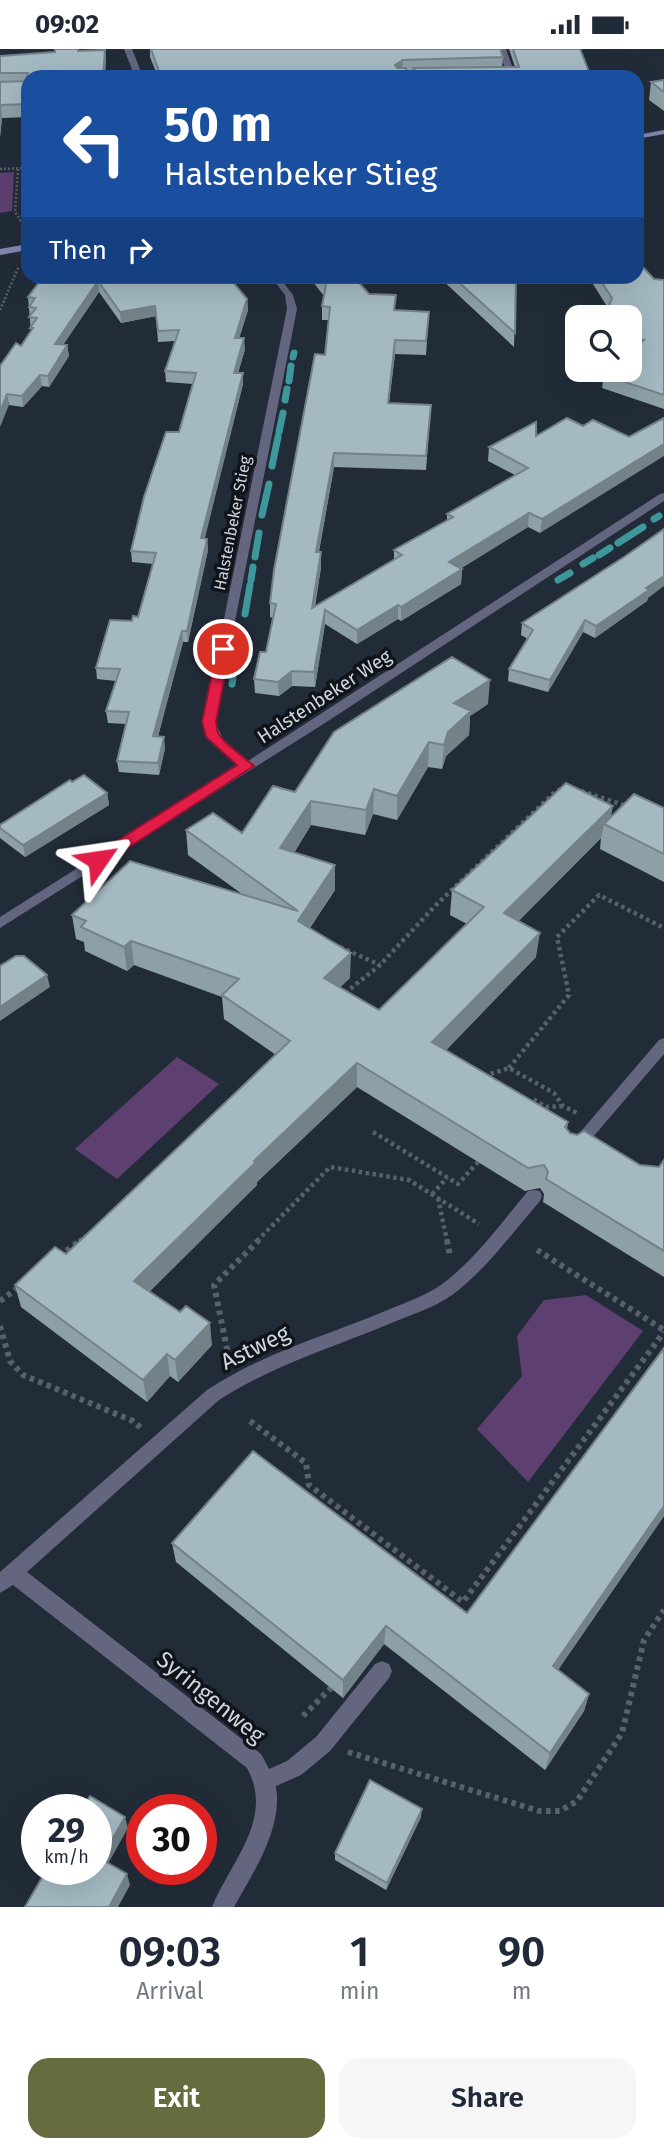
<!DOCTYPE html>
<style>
:root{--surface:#fff;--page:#f6f6f7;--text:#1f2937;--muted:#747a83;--accent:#666c3d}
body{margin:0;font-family:"Fira Sans",sans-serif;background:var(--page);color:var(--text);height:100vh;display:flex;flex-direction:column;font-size:26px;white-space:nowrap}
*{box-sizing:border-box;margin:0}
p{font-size:23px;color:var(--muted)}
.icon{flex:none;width:38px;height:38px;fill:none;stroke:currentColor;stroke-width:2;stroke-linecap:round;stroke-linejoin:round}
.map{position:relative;height:1858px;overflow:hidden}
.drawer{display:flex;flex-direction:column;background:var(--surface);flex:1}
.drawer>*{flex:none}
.guide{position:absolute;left:21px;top:21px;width:623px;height:214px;border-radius:21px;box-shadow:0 7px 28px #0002;background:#1a4fa0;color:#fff;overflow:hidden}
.fabs{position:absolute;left:565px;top:256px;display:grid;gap:14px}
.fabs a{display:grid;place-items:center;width:77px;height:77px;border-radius:14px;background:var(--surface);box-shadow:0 7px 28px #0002;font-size:35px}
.speed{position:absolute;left:21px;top:1745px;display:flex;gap:14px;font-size:35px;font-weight:700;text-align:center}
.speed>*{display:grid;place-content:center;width:91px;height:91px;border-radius:50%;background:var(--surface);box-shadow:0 7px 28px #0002;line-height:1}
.speed small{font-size:18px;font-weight:400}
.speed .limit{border:10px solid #d22;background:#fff;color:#111}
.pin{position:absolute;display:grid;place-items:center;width:60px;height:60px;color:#fff;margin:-30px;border:4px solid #fff;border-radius:50%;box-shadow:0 2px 7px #0007}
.me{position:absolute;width:77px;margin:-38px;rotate:58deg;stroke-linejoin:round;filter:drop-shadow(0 0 5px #0008)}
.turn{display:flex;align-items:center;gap:24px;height:147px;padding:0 28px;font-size:32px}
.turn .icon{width:91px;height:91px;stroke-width:2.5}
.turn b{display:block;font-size:49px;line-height:60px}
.then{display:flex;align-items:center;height:66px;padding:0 28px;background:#0003;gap:14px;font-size:26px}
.eta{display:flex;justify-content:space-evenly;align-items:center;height:119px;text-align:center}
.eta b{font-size:42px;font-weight:600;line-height:49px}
.cta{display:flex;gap:14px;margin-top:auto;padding:14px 28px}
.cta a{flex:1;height:80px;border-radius:21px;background:var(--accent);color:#fff;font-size:28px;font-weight:600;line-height:80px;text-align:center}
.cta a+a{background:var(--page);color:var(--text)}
.status{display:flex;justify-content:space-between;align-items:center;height:49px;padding:0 35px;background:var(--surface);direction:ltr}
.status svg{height:19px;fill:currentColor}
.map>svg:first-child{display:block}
.green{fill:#5d3f70}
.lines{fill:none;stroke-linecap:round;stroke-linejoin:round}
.stream{stroke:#3e979a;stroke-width:7}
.path-far2{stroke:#57606c;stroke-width:2.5;stroke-dasharray:2 2;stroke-linecap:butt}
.path-far1{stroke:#57606c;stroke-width:4.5;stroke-dasharray:3.5 3.5;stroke-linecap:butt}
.path{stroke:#57606c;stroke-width:6;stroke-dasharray:4.5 4.5;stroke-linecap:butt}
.service{fill:#64657f;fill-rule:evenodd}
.minor{fill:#64657f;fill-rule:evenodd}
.secondary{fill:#8486af;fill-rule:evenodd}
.wall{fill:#8d9fa7}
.shaded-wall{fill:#738288}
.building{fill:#a4b9c2;stroke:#738288;stroke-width:2}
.route{fill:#e11d48;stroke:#92132f;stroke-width:2}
.labels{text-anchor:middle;stroke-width:7;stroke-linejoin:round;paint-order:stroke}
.far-street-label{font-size:16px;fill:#ced5dd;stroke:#10141a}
.street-label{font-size:19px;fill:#ced5dd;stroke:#10141a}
.near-street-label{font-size:23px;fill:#ced5dd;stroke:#10141a}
</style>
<div class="status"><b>09:02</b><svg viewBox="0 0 49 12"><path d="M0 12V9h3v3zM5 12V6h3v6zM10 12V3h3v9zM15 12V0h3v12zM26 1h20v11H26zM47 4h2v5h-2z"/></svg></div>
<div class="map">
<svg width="664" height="1858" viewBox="0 0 664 1858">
<rect width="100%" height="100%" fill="#222c39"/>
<g class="green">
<path d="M14 123 12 162 0 164V124Z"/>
<path d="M177 1008 219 1035 117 1130 75 1100Z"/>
<path d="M586 1246 643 1282 528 1433 477 1380 522 1327 517 1287 544 1251Z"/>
</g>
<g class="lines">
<g class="stream">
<path d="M293 308 294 304"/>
<path d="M289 332 291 317"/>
<path d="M285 351 287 340"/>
<path d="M279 383 283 364"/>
<path d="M272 417 278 388"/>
<path d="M262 466 269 435"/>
<path d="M654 470 659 467"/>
<path d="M618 494 643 478"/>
<path d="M599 506 610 499"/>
<path d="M255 508 259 484"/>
<path d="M583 515 593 509"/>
<path d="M251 531 253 518"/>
<path d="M558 531 570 524"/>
<path d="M245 565 250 536"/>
<path d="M236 617 240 597"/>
<path d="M232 635 233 629"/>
</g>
<g class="path-far2">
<path d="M0 120 28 119"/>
<path d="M18 120 15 163 24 177H28"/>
<path d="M0 261 18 219"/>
</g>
<g class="path-far1">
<path d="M581 742 627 757"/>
<path d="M340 898 380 916"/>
<path d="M345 944 380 916 436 856 557 741H562"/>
<path d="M509 1019 569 946 557 888 599 846 664 879"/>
<path d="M484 1027 509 1019 554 1044 563 1057 577 1064"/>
<path d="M529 1055 533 1050 546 1058 563 1057"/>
<path d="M373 1083 458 1135 478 1113"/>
<path d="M432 1145 447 1129"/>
<path d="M438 1149 447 1192"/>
<path d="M79 1192 86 1187"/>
<path d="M257 1192 330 1118 409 1131 479 1175"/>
</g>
<g class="path">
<path d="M447 1191 450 1207"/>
<path d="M537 1201 664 1281"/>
<path d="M59 1207 81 1191"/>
<path d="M0 1252 19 1238"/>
<path d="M0 1277 10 1312 23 1326 133 1372 142 1380"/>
<path d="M229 1310 214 1236 259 1191"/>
<path d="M250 1372 306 1414 309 1436 463 1553 664 1283"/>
<path d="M303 1667 331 1639"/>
<path d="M348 1703 539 1762H560L577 1752 622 1684 644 1591 664 1561"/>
</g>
<path class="service" d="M382 1612 389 1615 392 1622 389 1629 330 1702 301 1726 265 1742 258 1739 255 1732 258 1725 287 1712 316 1688 375 1615Z"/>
<g class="minor">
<path d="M124 0H132L143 28H135Z"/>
<path d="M498 0H506L516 28H508Z"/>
<path d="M271 228H279L293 246 297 260 215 673 223 690 248 712 660 445 664 444V452L325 674 0 879V868L239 717 214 696 203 673 287 260 285 246Z"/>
<path d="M664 989V1005L581 1102 576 1104 571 1102 568 1098 571 1094 659 991Z"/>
<path d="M534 1141 540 1142 542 1147 540 1152C512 1184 487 1220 452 1246 434 1259 410 1266 389 1275 331 1299 272 1317 219 1351L27 1523 261 1705C268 1718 276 1731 277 1746 279 1785 252 1826 234 1858H212C230 1813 275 1770 247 1719L13 1536 0 1544V1523L207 1341C260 1306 319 1289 378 1265 398 1256 422 1249 441 1236 475 1211 501 1174 528 1142Z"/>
</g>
<g class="secondary">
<path d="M664 81V85L637 90V86Z"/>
<path d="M28 195V201L0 206V200Z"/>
</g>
</g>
<g class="wall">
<path d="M150 0H500L503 8 502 18H515L509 0H580L591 28H412L413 22H406L408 28H158L150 8Z"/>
<path d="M105 1 106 15 28 28V68L2 69 0 88V7L55 3Z"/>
<path d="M664 31V62L649 51 651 33Z"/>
<path d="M43 228H229L247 250 248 261 239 289 245 300 238 324 243 335 204 490H207L208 501 188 593H183L158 687 165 699 159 726 119 723 117 712 126 675 108 674 106 662 116 632 97 630 96 619 132 572 138 568 153 515 132 513 131 502 179 383 193 335 166 333 165 322 175 292 158 293 156 267 121 274 99 243 63 296H67L69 307 49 338 42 337 23 358 9 356 0 317 21 297 31 283 28 248Z"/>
<path d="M309 228H354L369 245 395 261 429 263 426 306 395 305 389 354 430 369 426 421 334 418 319 503H321V518L315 558 394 511V501L447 471V465L515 426 488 412 489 398 583 377 629 388 540 484 528 478 460 520H462L461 535 401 572 398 570 357 595 325 575 315 638 292 637 279 647 255 644 254 630 266 603 273 569 270 568V554L325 306 329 271H322V257L324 247Z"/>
<path d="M439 228H637L664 231V360L602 339 604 326 630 320V268L608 259 593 235 516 233 514 298Z"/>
<path d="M624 508 648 549 647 552 595 589 583 583 548 643 508 632 509 620 528 590 521 586 522 574Z"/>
<path d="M488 655 470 667 469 686 446 707 442 720 428 718 397 771 373 765 365 786 311 776 294 804 335 816V841L310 879 350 929 340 938 379 961 467 875 450 866 452 841 611 768 664 759V833L600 800 601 789 518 872 536 908 446 1001 568 1073 567 1080 570 1084 640 1116 659 1118 664 1111V1228L543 1153 544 1145 540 1139 525 1142 357 1038 257 1133V1136L149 1243 212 1296 178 1333 170 1327 147 1353 21 1258 15 1236 66 1205 276 1006 224 970 222 948 134 916 127 922 85 902 84 893 76 890 72 866 242 845 188 806 186 781 242 784 295 743Z"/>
<path d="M72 733 107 744 109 756 25 808 0 789V776Z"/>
<path d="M664 1299V1467L558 1621 589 1645 584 1662 545 1721 384 1595 343 1649 176 1513 172 1494 467 1564Z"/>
<path d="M421 1768 386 1841 335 1811V1804Z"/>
</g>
<g class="shaded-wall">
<path d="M105 1 106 15 105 28H103Z"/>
<path d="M403 11 402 22 394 27 395 16Z"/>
<path d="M1 56 2 69 0 88V60Z"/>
<path d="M98 232 99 243 56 306 55 295Z"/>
<path d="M247 250 248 261 236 300 235 289Z"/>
<path d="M155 257 156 267 121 274 120 263Z"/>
<path d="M244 289 245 300 235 335 234 324Z"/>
<path d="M395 291V305L387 367 388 354Z"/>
<path d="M67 296 69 307 49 338 48 327Z"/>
<path d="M243 324V335L202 501 201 489Z"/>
<path d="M40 326 42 337 23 358 22 347Z"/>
<path d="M7 345 9 356 0 378V363Z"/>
<path d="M664 395V407L540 484 542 470Z"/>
<path d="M334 404V418L316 517V503Z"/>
<path d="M529 464 528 478 448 527 449 513Z"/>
<path d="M207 490 208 501 188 593 187 582Z"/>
<path d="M321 503V518L312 573V559Z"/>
<path d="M462 520 461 535 401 572V558Z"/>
<path d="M664 527V537L648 549 647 552 595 589 596 577Z"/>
<path d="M398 556V570L357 595V581Z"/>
<path d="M325 561V575L315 638 314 623Z"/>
<path d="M585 571 583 583 548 643 550 631Z"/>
<path d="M182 582 183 593 155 699 153 687Z"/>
<path d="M292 622V637L279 647 278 633Z"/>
<path d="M490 631 488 655 470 667 469 686 446 707 442 720 444 696 454 654Z"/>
<path d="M164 688 165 699 159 726 158 714Z"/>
<path d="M429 693 428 718 397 771V747Z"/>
<path d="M374 740 373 765 365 786 366 761Z"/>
<path d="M107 744 109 756 25 808 23 796Z"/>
<path d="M311 752V776L281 824 280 799Z"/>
<path d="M613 757 609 778 604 775 601 789 502 889 504 864Z"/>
<path d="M335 816V841L298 896V872Z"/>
<path d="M540 884 536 908 431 1017 432 993Z"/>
<path d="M131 892 134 916 127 922 124 898Z"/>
<path d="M351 904 350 929 325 953 324 929Z"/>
<path d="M47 926 50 938 0 972V958Z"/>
<path d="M357 1014V1038L257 1133V1136L137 1255 134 1232 254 1112Z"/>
<path d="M210 1274 212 1296 178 1333 175 1311Z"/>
<path d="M167 1305 170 1327 147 1353 143 1331Z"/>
<path d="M664 1457V1467L548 1635 553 1617Z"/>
<path d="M386 1577 384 1595 343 1649V1631Z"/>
<path d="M589 1645 584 1662 545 1721 550 1704Z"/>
<path d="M422 1760 421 1768 386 1841 387 1834Z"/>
<path d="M125 1768 128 1779 105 1820 101 1810Z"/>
<path d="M127 1825 130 1836 118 1858H109Z"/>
</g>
<g class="building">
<path d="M55 0H78V2L105 1 103 28H28V55L1 56 0 60V33L26 32 28 24H0V7L55 3Z"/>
<path d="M151 0H500L503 8 403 11 395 16 397 19H406L408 28H161Z"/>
<path d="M513 0H580L591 28H422L413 19 519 18Z"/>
<path d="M664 31V43L651 33Z"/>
<path d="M637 212 654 230 664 231V346L604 326 610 320H630V303L644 291 630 289V268H605L612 249 598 228H637Z"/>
<path d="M43 228H229L247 250 235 289H244L234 324H243L201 489 207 490 187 582H182L153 687 164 688 158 714 117 712 129 663 106 662 120 620 96 619 110 571 132 572 133 567 138 568 156 504 131 502 144 448 166 383H179L196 324 165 322 179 281 158 282 155 257 120 263 98 232 55 295 67 296 48 327 40 326 22 347 7 345 0 363V317L16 294 21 297 33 279H30L37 269 29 268 36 259 29 258 35 249 28 248Z"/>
<path d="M319 228H354L369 245 396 246 394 261 429 263 426 292 395 291 388 354 431 356 426 407 334 404 316 503H321L312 559 402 506 394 501 453 468 447 465 528 419 489 398 536 373V387L567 369 583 377 593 371 629 388 664 369V395L542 470 529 464 449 513 462 520 401 558 398 556 357 581 325 561 314 623 292 622 278 633 254 630 260 603H266L276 555 270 554 274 521 315 305 325 306 330 258 322 257 326 236Z"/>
<path d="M453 228H516L515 284Z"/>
<path d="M664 480V527L646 539 649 541 596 577 585 571 550 631 509 620 533 581 522 574 624 508Z"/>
<path d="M452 608 490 631 454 654 471 662 448 683 444 696 429 693 397 747 374 740 366 761 311 752 280 799 335 816 298 872 351 904 324 929 379 961 484 858 452 841 566 734 613 757 504 864 540 884 432 993 568 1073 565 1078 570 1084 577 1086 584 1082 640 1116 659 1118 664 1111V1202L546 1130 548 1123 544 1116 528 1119 357 1014 254 1112 256 1113 134 1232 180 1263 186 1257 210 1274 175 1311 167 1305 143 1331 15 1236 55 1198 66 1205 290 992 222 946 239 930 131 892 124 898 81 878 86 872 72 866 130 812 298 862 186 781 213 764 242 784 273 737 295 743 334 683Z"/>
<path d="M84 726 107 744 23 796 0 779V776L70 731 72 733Z"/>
<path d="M634 745 664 759V805L604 775Z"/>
<path d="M16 907H24L47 926 0 958V917Z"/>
<path d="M664 1299V1457L553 1617 589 1645 550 1704 386 1577 343 1631 172 1494 253 1402 467 1564Z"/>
<path d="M370 1731 422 1760 387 1834 335 1804Z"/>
<path d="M90 1747 125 1768 101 1810 127 1825 109 1858H25L47 1820H96V1760H82Z"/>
</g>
<path class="route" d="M223 596 230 600 216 673 218 684 225 693 254 717 103 815H93L90 811 93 807 237 716 206 688 202 673 217 600Z"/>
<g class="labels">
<g class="far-street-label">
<text transform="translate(232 474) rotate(-79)" y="6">Halstenbeker Stieg</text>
</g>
<g class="street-label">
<text transform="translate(324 647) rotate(-33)" y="7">Halstenbeker Weg</text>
</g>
<g class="near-street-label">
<text transform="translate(255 1298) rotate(-26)" y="8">Astweg</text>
<text transform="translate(211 1648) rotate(39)" y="8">Syringenweg</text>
</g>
</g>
</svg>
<div class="fabs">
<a><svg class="icon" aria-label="search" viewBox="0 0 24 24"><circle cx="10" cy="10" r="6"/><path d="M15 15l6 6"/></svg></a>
</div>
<div class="speed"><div>29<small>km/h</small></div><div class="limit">30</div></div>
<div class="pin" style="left:223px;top:600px;background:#d93025"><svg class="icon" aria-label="arrive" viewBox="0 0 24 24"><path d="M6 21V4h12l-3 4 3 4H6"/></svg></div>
<svg class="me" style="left:98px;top:811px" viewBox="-20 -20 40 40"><path d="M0-17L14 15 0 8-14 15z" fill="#e11d48" stroke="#fff" stroke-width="4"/></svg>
<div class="guide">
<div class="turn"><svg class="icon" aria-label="left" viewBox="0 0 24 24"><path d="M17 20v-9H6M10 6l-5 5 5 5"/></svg><div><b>50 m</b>Halstenbeker Stieg</div></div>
<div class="then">Then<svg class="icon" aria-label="right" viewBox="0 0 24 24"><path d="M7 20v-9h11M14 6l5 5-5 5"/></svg></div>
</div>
</div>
<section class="drawer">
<div class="eta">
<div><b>09:03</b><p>Arrival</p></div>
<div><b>1</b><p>min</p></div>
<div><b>90</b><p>m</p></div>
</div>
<div class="cta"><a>Exit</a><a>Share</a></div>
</section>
